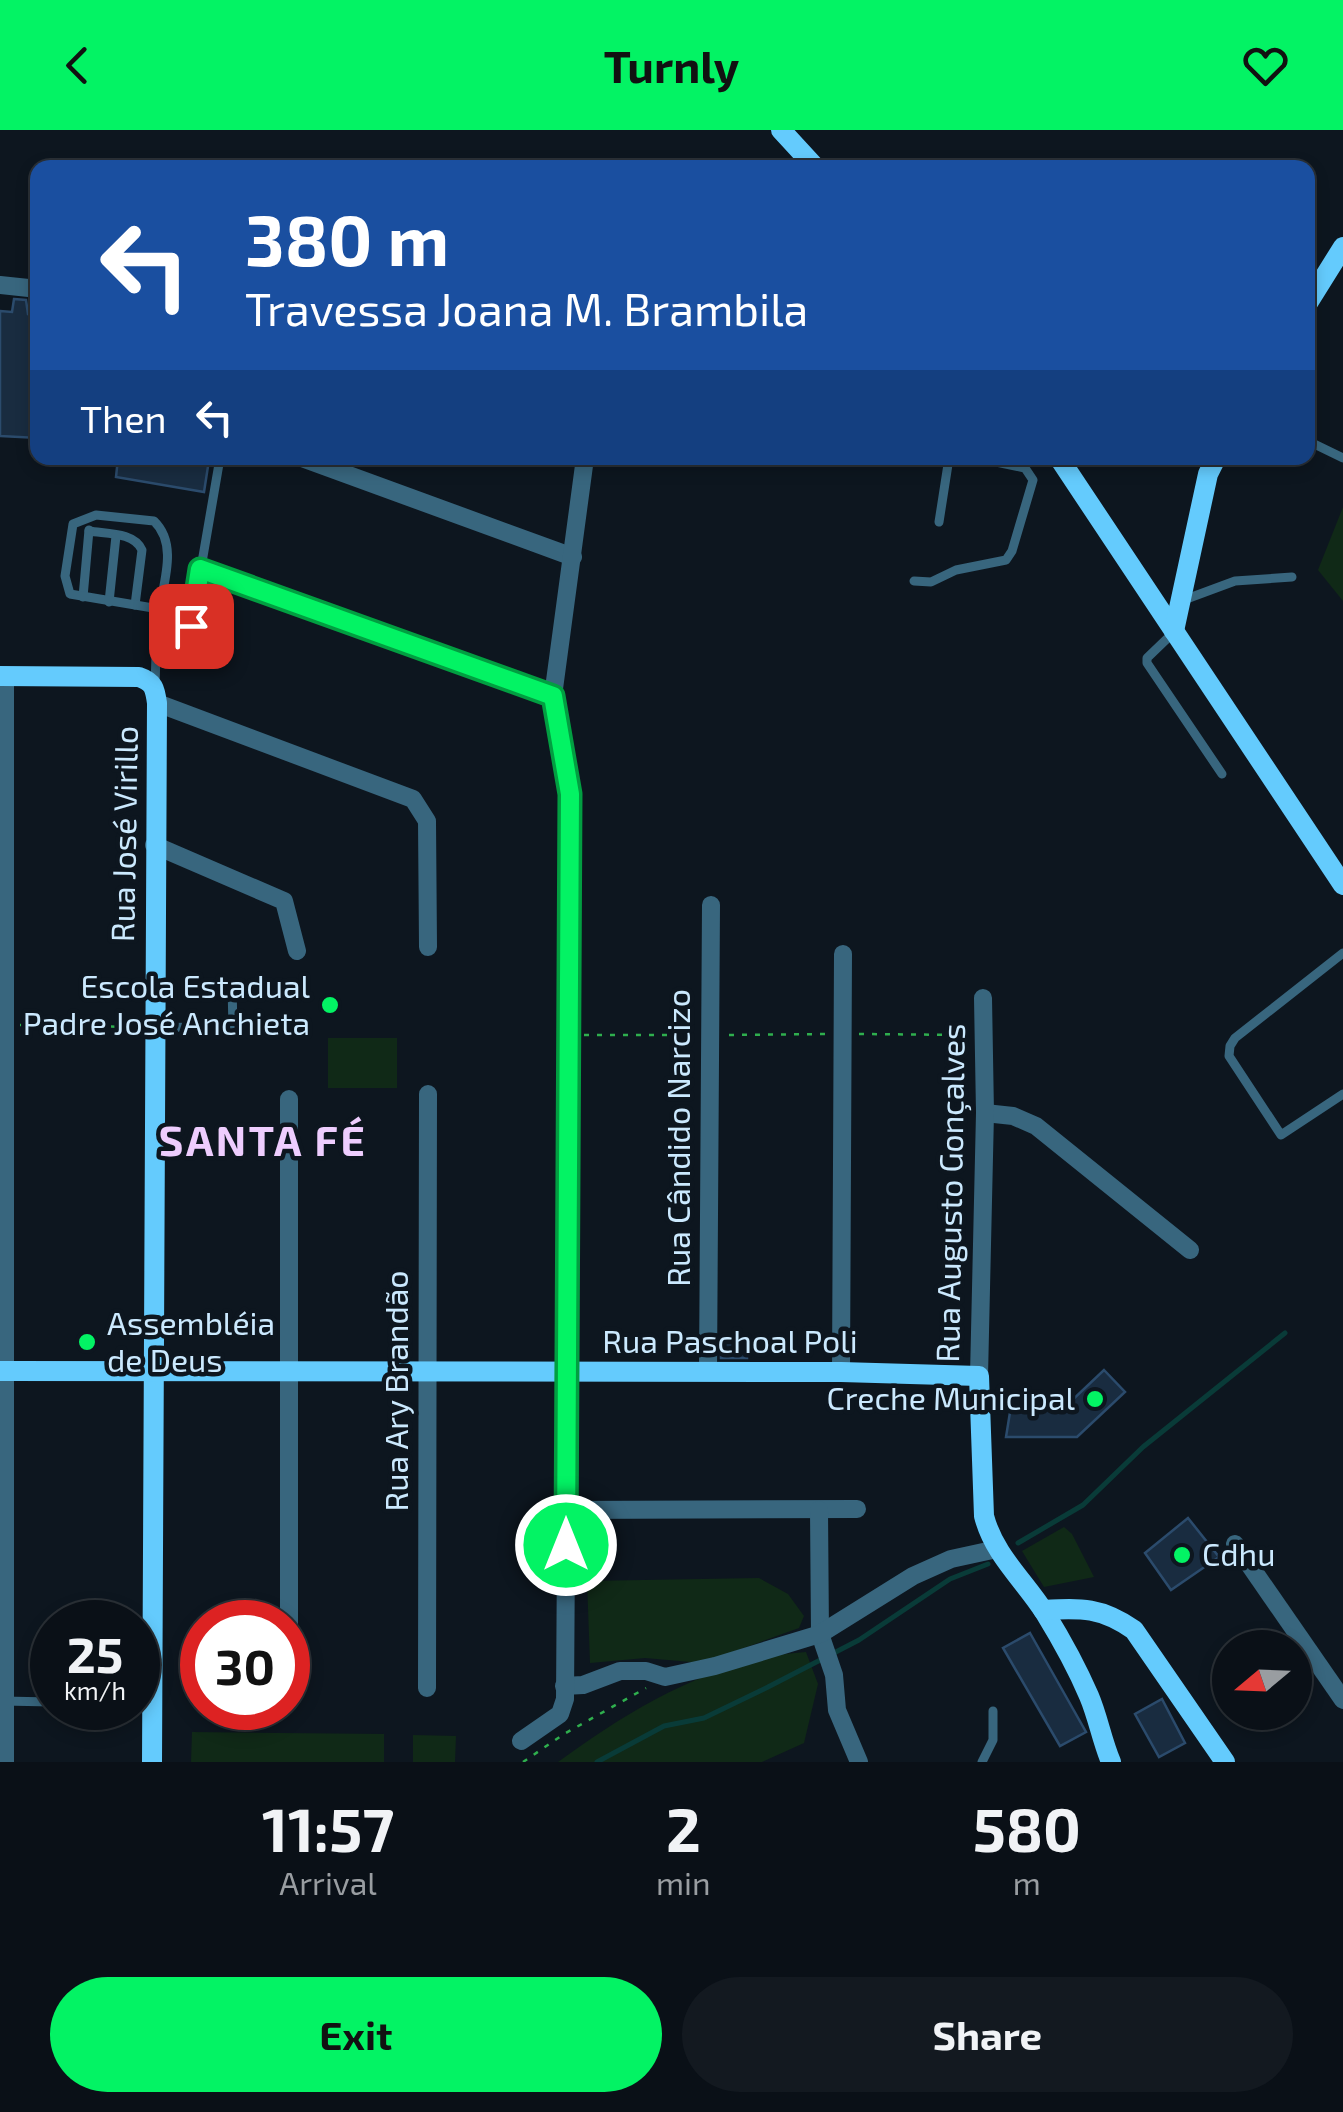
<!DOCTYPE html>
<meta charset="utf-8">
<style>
:root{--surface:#0a1017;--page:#131920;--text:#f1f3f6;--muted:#999da1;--line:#2a3036;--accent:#03f364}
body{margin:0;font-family:"Exo 2",sans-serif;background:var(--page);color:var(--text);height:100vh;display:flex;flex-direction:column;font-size:38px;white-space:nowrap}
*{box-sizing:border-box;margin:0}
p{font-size:32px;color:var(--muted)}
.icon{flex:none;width:55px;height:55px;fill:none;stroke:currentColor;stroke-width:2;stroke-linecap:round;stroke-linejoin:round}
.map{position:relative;height:1632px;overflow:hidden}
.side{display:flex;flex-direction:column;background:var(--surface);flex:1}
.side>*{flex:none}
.hud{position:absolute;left:30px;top:30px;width:1285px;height:305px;border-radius:20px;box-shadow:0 5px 15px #0003,0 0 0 2px var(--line);background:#1a4fa0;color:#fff;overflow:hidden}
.needle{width:65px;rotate:251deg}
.controls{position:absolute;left:1212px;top:1500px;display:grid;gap:20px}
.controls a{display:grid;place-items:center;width:100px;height:100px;border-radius:50%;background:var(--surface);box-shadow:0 5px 15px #0003,0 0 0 2px var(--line);font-size:50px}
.speed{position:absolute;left:30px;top:1470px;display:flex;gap:20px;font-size:50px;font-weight:700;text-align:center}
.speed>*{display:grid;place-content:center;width:130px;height:130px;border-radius:50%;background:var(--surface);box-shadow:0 5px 15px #0003,0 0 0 2px var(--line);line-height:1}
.speed small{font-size:25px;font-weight:400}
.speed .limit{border:15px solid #d22;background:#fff;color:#111}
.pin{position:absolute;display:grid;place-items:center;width:85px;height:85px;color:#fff;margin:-42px;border-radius:20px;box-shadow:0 5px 15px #0006}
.me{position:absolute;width:110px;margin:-55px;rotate:0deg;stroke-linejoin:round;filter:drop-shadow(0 0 8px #0008)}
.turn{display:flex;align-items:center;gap:35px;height:210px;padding:0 50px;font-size:45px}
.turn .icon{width:130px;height:130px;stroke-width:2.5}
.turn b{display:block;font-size:70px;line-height:85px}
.then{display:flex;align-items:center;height:95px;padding:0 50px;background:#0003;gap:20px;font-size:38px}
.eta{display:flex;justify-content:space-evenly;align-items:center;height:170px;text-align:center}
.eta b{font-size:60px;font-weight:700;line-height:70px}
.cta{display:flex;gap:20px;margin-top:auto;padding:20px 50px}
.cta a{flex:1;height:115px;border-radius:60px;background:var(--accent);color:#111;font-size:40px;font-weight:700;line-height:115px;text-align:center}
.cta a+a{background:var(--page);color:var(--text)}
header{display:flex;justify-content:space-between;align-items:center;height:130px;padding:0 50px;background:var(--accent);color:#111;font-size:45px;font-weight:700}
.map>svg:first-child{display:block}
.green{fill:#102917}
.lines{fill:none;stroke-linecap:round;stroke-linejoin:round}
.stream{stroke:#093b38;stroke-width:5}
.building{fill:#192c40;stroke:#2b4b6c;stroke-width:2.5}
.path{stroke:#2faf4e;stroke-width:2.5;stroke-dasharray:5 8;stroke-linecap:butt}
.lane{stroke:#38667e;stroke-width:9}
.street{stroke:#38667e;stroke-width:18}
.secondary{stroke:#64cbfd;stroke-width:20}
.route-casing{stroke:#029e41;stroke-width:25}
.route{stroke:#03f364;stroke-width:18}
.poi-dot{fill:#03f364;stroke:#0d161f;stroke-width:4}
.labels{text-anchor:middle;stroke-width:9;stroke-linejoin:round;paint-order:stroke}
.street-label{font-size:32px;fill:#cbe9fe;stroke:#0d161f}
.poi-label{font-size:32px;fill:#cbe9fe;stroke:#0d161f;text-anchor:end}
.district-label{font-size:42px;font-weight:bold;letter-spacing:2.5px;fill:#eecdfe;stroke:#0d161f}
</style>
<header><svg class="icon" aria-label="back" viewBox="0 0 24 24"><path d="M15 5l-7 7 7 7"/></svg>Turnly<svg class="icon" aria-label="heart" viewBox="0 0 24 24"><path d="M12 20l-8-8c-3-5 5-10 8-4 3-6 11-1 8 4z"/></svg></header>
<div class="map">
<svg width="1343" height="1632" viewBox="0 0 1343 1632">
<rect width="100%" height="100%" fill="#0d161f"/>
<g class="green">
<path d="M1343 377V471L1318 440Z"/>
<rect x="328" y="908" width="69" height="50"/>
<path d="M1064 1397 1072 1404 1094 1447 1044 1457 1022 1421Z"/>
<path d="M759 1448 788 1464 804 1486 799 1498 702 1533 645 1528 590 1533 587 1451Z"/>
<path d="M806 1522 818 1554 804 1613 762 1632H558C630 1579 715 1528 806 1522Z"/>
<path d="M192 1602 384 1604V1632H191Z"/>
<path d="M413 1605 456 1606 455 1632H413Z"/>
</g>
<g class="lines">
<g class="stream">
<path d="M1018 1413 1083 1375 1143 1317 1285 1203"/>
<path d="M597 1632 664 1596 704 1588 768 1557 859 1510 950 1449 988 1434"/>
</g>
</g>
<g class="building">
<path d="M14 169 26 170 28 184 38 185V308L0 306V181L12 182Z"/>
<path d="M118 328 209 330 204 362 116 347Z"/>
<path d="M721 1208H746L747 1228H721Z"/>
<path d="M1104 1240 1125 1262 1077 1307H1006L1011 1276 1065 1277Z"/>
<path d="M1188 1388 1219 1427 1171 1460 1145 1423Z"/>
<path d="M1030 1503 1086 1602 1060 1616 1003 1518Z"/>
<path d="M1162 1569 1185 1613 1159 1627 1135 1584Z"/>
</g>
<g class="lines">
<g class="path">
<path d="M20 895 137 897"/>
<path d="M859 904 966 905"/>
<path d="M584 905H691"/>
<path d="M729 905 826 904"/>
<path d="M523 1632 564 1604 646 1558"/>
</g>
<g class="lane">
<path d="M1308 311 1343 328"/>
<path d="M939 392 949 328"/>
<path d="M89 401C107 404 134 402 142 420L135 475"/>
<path d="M914 451 931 452 956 440 1006 430 1012 421 1033 350 1025 338 977 328"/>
<path d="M83 467 89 400"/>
<path d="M1181 471 1235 451 1292 447"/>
<path d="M109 472 116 406"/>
<path d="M191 496 220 328"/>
<path d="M1174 502 1147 528V533L1222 644"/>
<path d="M155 553C156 532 156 510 158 489 161 458 180 416 154 391L96 385 73 394 65 446 70 464 159 479"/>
<path d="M1343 823 1235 908 1230 916 1229 926 1281 1005 1343 964"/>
<path d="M157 897 233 898 232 856"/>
<path d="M3 1571 52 1572"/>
<path d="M982 1632 993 1610V1581"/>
</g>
<g class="street">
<path d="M0 155 38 159"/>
<path d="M302 328 573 427"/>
<path d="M200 439 553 566"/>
<path d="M5 546V1632"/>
<path d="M157 573 413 669 427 691 428 817"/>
<path d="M154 715 284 771 297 821"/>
<path d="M289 969V1558"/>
<path d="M985 983 1013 986 1036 996 1190 1120"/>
<path d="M708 1242 711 775"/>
<path d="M841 1242 843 824"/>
<path d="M979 1246 985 983 983 868"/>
<path d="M567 1380 857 1379"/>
<path d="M819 1380 820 1504 834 1545 837 1580 859 1632"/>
<path d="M1235 1414 1343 1570"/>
<path d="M564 1556 583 1555 620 1541H646L665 1547 715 1536 820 1504 913 1446 951 1429 997 1419"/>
<path d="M427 1558 428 964"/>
<path d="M521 1611 560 1584 565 1569 571 664 553 566 585 328"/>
</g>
<g class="secondary">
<path d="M781 0 816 38"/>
<path d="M1308 173 1343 117"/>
<path d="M1059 328 1343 755"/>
<path d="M1174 501 1208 344 1216 328"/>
<path d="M0 546 139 547C154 552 155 559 157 573L152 1632"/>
<path d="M0 1241 841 1242 979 1246 984 1386C994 1425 1024 1450 1045 1483 1061 1509 1077 1538 1089 1566 1098 1587 1102 1611 1111 1632"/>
<path d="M1043 1480C1082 1478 1101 1477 1134 1500L1225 1632"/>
</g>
</g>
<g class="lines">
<g class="route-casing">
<path id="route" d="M191 496 200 439 553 566 570 664 566 1415"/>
</g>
<use href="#route" class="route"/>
</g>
<g class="poi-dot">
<circle cx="330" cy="875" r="10"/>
<circle cx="87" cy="1212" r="10"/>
<circle cx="1095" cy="1269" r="10"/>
<circle cx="1182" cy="1425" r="10"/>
</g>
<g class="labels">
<g class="street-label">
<text transform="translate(125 704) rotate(-89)" y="11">Rua José Virillo</text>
<text transform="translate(679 1008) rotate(-90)" y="11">Rua Cândido Narcizo</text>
<text transform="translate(951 1063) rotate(-89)" y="11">Rua Augusto Gonçalves</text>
<text x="730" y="1223">Rua Paschoal Poli</text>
<text transform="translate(397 1261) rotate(-90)" y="11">Rua Ary Brandão</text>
</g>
<g class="poi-label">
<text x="310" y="868">Escola Estadual<tspan x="310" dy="37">Padre José Anchieta</tspan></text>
<text x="107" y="1205" text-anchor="start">Assembléia<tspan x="107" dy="37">de Deus</tspan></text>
<text x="1075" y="1280">Creche Municipal</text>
<text x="1202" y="1436" text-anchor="start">Cdhu</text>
</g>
<g class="district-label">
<text x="263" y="1026">SANTA FÉ</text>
</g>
</g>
</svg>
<div class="controls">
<a><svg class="needle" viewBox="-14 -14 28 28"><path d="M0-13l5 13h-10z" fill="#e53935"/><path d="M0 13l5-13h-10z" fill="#999da1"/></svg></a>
</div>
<div class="speed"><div>25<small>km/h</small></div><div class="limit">30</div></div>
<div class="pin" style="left:191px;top:496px;background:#d93025"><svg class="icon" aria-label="arrive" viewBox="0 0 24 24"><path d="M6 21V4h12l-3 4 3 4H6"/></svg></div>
<svg class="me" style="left:566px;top:1415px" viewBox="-20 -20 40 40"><circle r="17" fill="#03f364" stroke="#fff" stroke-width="3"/><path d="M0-11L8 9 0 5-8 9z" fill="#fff"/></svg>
<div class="hud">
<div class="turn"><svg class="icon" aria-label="left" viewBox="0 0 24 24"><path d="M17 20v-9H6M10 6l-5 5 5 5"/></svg><div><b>380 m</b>Travessa Joana M. Brambila</div></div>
<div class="then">Then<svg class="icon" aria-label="left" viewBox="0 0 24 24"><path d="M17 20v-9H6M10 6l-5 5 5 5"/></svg></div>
</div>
</div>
<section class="side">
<div class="eta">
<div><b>11:57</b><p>Arrival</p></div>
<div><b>2</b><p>min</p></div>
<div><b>580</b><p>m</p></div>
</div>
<div class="cta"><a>Exit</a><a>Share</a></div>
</section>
